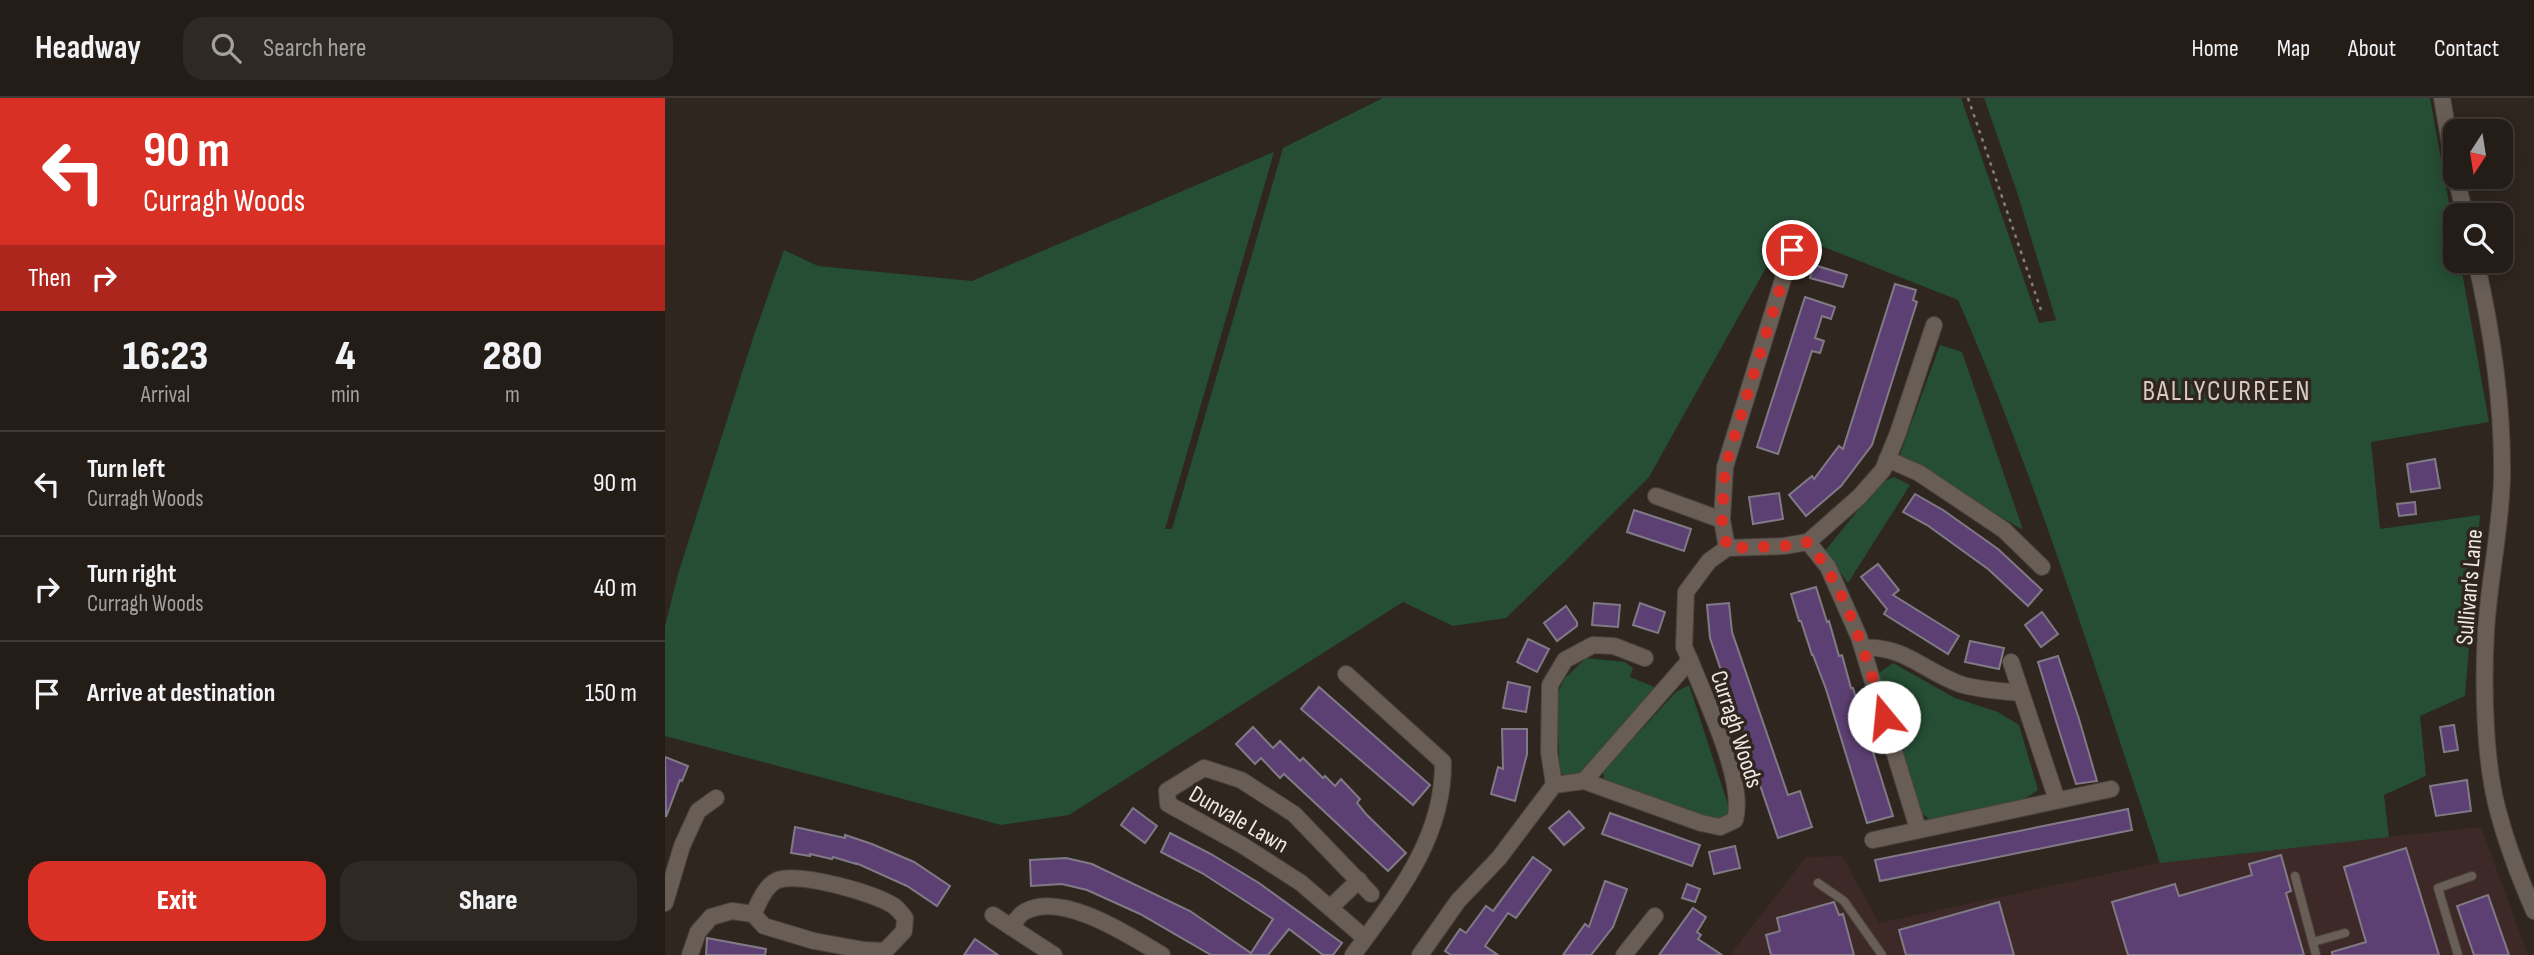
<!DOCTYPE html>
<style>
:root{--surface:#231c17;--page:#2f2924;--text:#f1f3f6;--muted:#a3a1a1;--line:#403a36;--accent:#d93025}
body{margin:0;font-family:"Sofia Sans Condensed",sans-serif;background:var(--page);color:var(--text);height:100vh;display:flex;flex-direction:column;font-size:26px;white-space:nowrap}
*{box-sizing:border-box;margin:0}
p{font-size:23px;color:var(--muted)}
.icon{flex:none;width:38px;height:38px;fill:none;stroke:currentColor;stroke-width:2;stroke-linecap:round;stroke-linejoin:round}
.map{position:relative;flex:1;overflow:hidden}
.details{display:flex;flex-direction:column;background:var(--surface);width:665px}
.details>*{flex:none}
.banner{background:#d93025;color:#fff;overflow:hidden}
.needle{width:46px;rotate:192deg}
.buttons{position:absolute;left:1778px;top:21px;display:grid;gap:14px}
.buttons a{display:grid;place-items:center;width:70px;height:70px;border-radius:14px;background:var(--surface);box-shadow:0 4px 18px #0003,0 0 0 2px var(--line);font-size:35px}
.pin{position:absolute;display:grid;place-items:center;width:60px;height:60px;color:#fff;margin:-30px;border:4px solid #fff;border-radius:50%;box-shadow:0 2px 7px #0007}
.me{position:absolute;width:77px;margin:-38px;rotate:343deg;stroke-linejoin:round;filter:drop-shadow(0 0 5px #0008)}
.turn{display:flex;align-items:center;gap:24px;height:147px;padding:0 28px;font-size:32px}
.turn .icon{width:91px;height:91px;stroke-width:2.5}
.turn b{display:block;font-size:49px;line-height:60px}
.then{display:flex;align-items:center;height:66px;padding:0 28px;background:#0003;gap:14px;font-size:26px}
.eta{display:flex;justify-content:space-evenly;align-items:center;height:119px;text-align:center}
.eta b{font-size:42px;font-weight:800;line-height:49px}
.button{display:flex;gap:14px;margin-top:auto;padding:14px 28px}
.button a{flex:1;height:80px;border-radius:21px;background:var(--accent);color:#fff;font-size:28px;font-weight:800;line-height:80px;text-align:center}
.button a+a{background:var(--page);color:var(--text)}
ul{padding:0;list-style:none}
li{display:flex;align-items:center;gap:21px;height:105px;padding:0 28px;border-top:2px solid var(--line)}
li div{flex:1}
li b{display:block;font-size:26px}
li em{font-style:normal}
header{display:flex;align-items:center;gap:42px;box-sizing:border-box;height:98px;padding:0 35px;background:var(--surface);border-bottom:2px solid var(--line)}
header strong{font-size:33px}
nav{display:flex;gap:38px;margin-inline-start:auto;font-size:24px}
.search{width:490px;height:63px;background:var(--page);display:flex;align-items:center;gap:18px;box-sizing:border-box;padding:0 24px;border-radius:21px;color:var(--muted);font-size:26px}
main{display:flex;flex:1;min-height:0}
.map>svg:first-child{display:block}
.industrial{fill:#3d2928}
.green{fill:#254e34}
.building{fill:#5d4073;stroke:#807a86;stroke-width:2}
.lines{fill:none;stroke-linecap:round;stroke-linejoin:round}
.service-casing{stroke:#4b433d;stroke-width:10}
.minor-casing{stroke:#4b433d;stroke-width:18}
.path{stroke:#877f79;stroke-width:2.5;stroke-dasharray:3.5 5;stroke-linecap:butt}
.service{stroke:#695e56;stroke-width:8}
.minor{stroke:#695e56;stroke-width:16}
.route{stroke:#d93025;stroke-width:12;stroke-dasharray:0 21.6}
.labels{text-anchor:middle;stroke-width:7;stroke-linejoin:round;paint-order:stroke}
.street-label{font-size:24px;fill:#efe8e3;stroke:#2f261f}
.quarter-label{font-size:28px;letter-spacing:2px;fill:#d7cac1;stroke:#2f261f}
</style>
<header>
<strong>Headway</strong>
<div class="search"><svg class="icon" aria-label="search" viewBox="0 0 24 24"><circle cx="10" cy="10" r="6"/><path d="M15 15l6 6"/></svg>Search here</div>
<nav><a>Home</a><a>Map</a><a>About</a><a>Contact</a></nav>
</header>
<main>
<section class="details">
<div class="banner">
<div class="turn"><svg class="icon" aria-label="left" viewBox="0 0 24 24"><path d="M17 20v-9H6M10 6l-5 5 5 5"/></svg><div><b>90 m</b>Curragh Woods</div></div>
<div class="then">Then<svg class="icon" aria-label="right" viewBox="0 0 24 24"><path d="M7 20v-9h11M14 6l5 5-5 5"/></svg></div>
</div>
<div class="eta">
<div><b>16:23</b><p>Arrival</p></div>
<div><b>4</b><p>min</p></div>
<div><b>280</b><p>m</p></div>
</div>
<ul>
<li><svg class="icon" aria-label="left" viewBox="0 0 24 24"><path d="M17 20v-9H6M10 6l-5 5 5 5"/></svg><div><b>Turn left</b><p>Curragh Woods</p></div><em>90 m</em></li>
<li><svg class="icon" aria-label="right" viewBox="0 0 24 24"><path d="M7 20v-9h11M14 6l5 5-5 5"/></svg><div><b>Turn right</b><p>Curragh Woods</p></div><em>40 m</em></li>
<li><svg class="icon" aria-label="arrive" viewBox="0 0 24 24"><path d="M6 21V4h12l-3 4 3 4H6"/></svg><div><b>Arrive at destination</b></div><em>150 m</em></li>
</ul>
<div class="button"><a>Exit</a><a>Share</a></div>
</section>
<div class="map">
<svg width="1869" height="857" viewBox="0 0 1869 857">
<rect width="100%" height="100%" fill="#2f261f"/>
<path class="industrial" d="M1816 729 1863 857H1065L1141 759 1177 758 1214 825 1507 762Z"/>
<g class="green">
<path d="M718 0H1296L1374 225 1391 222 1353 97 1319 0H1765L1790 139V163H1795L1824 324 1706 344 1715 431 1815 417 1800 598 1755 618 1761 678 1719 697 1724 739 1495 765C1432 576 1373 385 1293 202L1121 134 984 379 900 463 841 520 788 528 738 504 404 717 336 727 0 638V528L13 476 89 237 119 152 153 168 307 183 609 54 500 431H507L618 50Z"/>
<path d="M1275 247 1297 254 1358 432 1234 359Z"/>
<path d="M1229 379 1245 387 1183 485 1160 453 1215 385Z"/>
<path d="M921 560 960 564 968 570 965 579 992 590 913 679 895 676 891 598 900 580Z"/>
<path d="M1228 565 1290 600 1333 614 1354 627 1373 692 1354 705 1264 721 1252 711 1213 576Z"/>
<path d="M1024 587 1064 710 1061 719 1050 724 939 682 938 673 1011 594Z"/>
</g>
<g class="building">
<path d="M1149 167 1182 177 1178 189 1145 180Z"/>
<path d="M1230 186 1251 192 1248 202 1252 204 1207 347 1176 388 1141 418 1124 397 1147 378 1149 381 1174 348 1178 351Z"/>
<path d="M1140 199 1170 209 1166 221 1157 218 1150 240 1159 243 1155 255 1147 253 1113 356 1092 349Z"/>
<path d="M1770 361 1775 390 1746 394 1742 366Z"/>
<path d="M1114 395 1118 421 1088 426 1084 399Z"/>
<path d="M1250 396 1278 412 1333 451 1377 492 1363 508 1323 471 1262 427 1238 414Z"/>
<path d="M1750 404 1751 416 1734 418 1732 406Z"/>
<path d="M969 412 1026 431 1019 453 962 434Z"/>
<path d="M1213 466 1234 492 1228 497 1294 538 1283 556 1219 516 1222 511 1196 479Z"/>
<path d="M1151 489 1162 524 1164 523 1174 558 1177 557 1186 590H1188L1228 718 1202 725 1161 591 1148 557H1147L1136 523H1134L1126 496Z"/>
<path d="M929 505 955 507 953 529 927 527Z"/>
<path d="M975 505 1000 514 993 535 968 527Z"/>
<path d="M1064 505 1067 534 1123 697 1135 693 1147 729 1113 740 1045 540 1042 507Z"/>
<path d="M901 508 912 524V528L892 543 879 525Z"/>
<path d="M1377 514 1393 536 1376 549 1360 527Z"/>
<path d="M863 541 884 551 872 574 852 564Z"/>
<path d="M1305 543 1339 550 1334 571 1300 564Z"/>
<path d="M1393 558 1414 621 1432 683 1411 686 1391 623 1373 564Z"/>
<path d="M843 584 865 589 861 614 838 610Z"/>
<path d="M654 589 765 687 748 707 636 611Z"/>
<path d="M1789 627 1793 652 1779 654 1775 629Z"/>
<path d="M588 629 608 650 615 643 635 663 638 660 658 680 660 678 670 688 676 681 695 701 692 705 701 716 741 755 723 773 619 676 615 680 596 660 590 666 571 646Z"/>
<path d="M837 631H862V656L850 703 826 696 833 669 838 671Z"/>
<path d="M0 659 23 668 17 683 15 682 1 719Z"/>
<path d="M1802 682 1806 713 1771 718 1765 688Z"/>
<path d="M468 710 492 728 480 745 456 727Z"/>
<path d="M1463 711 1467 732 1215 783 1210 762Z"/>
<path d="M904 713 919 730 899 747 884 730Z"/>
<path d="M945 715 1035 747 1027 768 937 736Z"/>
<path d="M130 729 180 740V737L207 746 249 764 285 788 272 808 242 788 191 765V766L168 759 167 761 145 756V758L126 755Z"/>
<path d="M505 735 546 756 594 785 677 845 668 857H658L624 831 603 857H546L475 816 422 792 397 786 366 788 365 762 401 760 427 766 525 813 586 855 608 821 537 775 496 754Z"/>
<path d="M1070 748 1075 770 1049 776 1044 754Z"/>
<path d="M1741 750 1774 857H1667V854L1701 844 1679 769Z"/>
<path d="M1616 757 1626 793 1621 795 1639 857H1463L1447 804 1510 786 1514 798 1587 777 1584 766Z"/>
<path d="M868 759 886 772 851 820 843 815 820 848 833 857H786L780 853 795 831 801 835 821 808 828 813Z"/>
<path d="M940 783 962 791 948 829 926 857H898L920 826 924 829Z"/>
<path d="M1022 786 1035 791 1030 804 1017 800Z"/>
<path d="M1823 797 1844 857H1809L1792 808Z"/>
<path d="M1169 804 1174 817 1178 816 1189 857H1106L1101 837 1115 833 1112 820Z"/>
<path d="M1334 804 1349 857H1241L1234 832Z"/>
<path d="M1028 810 1041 819 1032 834 1036 837 1033 841 1057 857H994Z"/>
<path d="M42 840 101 851 100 857H41Z"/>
<path d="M310 841 333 857H299Z"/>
</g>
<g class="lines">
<g class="service-casing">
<g id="service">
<path d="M1630 778 1651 857"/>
<path d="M1153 785 1179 803 1217 857"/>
<path d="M1648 844 1680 835"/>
<path d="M1793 857 1773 790 1807 778"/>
</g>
</g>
<g class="minor-casing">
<g id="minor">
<path d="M1777 0 1790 75"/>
<path d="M1791 79 1800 117"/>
<path d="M1811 163C1827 233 1838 306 1837 379 1836 430 1824 482 1821 533 1818 586 1819 662 1833 713 1842 747 1855 781 1869 813"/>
<path d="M1222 361 1254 375 1339 432 1377 469"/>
<path d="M991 398 1057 422"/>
<path d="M1143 444 1163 469 1194 539 1253 731"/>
<path d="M1062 450 1057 422 1060 369 1127 152"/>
<path d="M1198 550C1238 547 1259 573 1295 586 1314 592 1336 593 1356 595"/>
<path d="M1346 564 1392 702"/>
<path d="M681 576 778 664C779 741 731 798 688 857"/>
<path d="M919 683 1036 725 1055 729 1070 722C1081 683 1040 601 1025 562"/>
<path d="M889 687 884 654 885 587 900 562 928 547 949 548 980 560"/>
<path d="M1208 742 1446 691"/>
<path d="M0 805 17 748 33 713 51 700"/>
<path d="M666 809 694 782"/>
<path d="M328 817 346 829"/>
<path d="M700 840 636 785 577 747 503 706 502 693 539 670 576 682 629 716 706 796"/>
<path d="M25 857 33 834 46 819 67 813 88 816 99 828 149 843 199 852 220 853 239 833 240 820C237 816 233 811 229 808 209 795 135 774 113 782 100 787 94 805 88 816"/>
<path d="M389 857 346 829C350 824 355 815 361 813 399 794 465 838 497 857"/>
<path d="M755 857 793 803 834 760 889 687 919 683 1025 562 1019 549 1021 494 1044 463 1062 450 1119 448 1143 444 1194 399 1218 372 1233 335 1269 227"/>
<path d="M959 857 990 818"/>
</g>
</g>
<path class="path" d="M1303 0 1376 212"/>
<use href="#service" class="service"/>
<use href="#minor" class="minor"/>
</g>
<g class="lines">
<path class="route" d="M1127 152 1060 369 1057 422 1062 450 1119 448 1143 444C1183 495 1201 557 1219 619"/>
</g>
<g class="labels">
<g class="street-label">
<text transform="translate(1804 489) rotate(-85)" y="8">Sullivan's Lane</text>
<text transform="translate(1072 631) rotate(72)" y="8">Curragh Woods</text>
<text transform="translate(574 721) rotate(30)" y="8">Dunvale Lawn</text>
</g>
<g class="quarter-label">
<text x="1562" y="302">BALLYCURREEN</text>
</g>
</g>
</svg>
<div class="buttons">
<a><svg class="needle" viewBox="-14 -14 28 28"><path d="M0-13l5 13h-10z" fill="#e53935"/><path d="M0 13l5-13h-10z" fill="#a3a1a1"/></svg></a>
<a><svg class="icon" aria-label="search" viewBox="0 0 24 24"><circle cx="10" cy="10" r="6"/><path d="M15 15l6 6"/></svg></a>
</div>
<div class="pin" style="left:1127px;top:152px;background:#d93025"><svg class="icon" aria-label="arrive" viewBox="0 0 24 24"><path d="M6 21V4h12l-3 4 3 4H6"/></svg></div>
<svg class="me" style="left:1219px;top:619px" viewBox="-20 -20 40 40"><circle r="19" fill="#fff"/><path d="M0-13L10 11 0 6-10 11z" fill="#d93025"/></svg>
</div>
</main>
